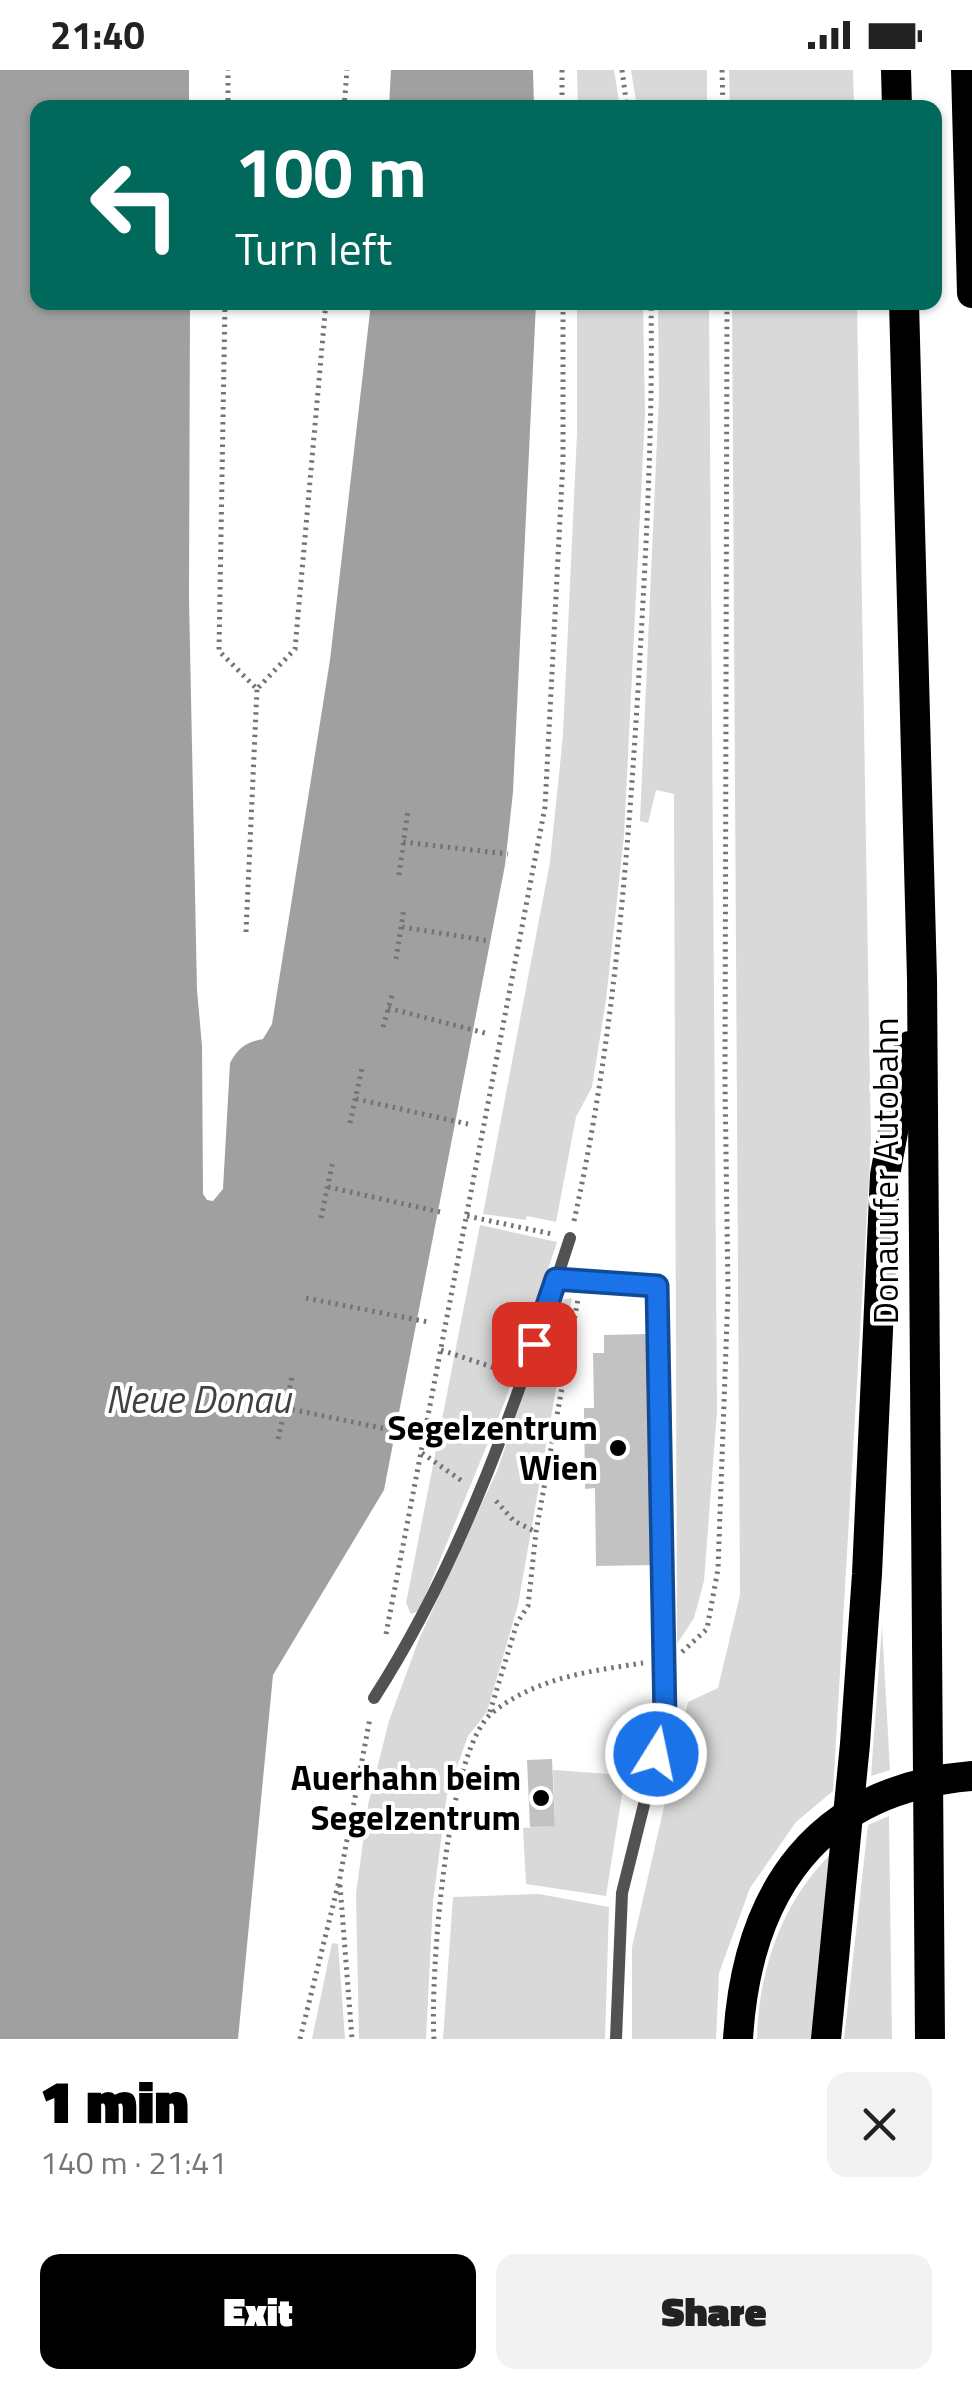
<!DOCTYPE html>
<meta charset="utf-8">
<style>
:root{--surface:#fff;--page:#f2f2f2;--text:#222;--muted:#767676;--accent:#000}
body{margin:0;font-family:"Titillium Web",sans-serif;background:var(--page);color:var(--text);height:100vh;display:flex;flex-direction:column;font-size:38px;white-space:nowrap}
*{box-sizing:border-box;margin:0}
p{font-size:32px;color:var(--muted)}
.icon{flex:none;width:55px;height:55px;fill:none;stroke:currentColor;stroke-width:2;stroke-linecap:round;stroke-linejoin:round}
.map{position:relative;height:1969px;overflow:hidden}
.details{display:flex;flex-direction:column;background:var(--surface);flex:1}
.details>*{flex:none}
.top-card{position:absolute;left:30px;top:30px;width:912px;height:210px;border-radius:20px;box-shadow:0 2px 8px #0004;background:#00695c;color:#fff;overflow:hidden}
.pin{position:absolute;display:grid;place-items:center;width:85px;height:85px;color:#fff;margin:-42px;border-radius:20px;box-shadow:0 5px 15px #0006}
.me{position:absolute;width:110px;margin:-55px;rotate:10deg;stroke-linejoin:round;filter:drop-shadow(0 0 8px #0008)}
.turn{display:flex;align-items:center;gap:35px;height:210px;padding:0 40px;font-size:45px}
.turn .icon{width:130px;height:130px;stroke-width:2.5}
.turn b{display:block;font-size:70px;line-height:85px}
.round{display:grid;place-items:center;flex:none;width:105px;height:105px;border-radius:20px;background:var(--page)}
.summary{display:flex;align-items:center;justify-content:space-between;height:170px;padding:0 40px}
h1{font-size:60px;font-weight:800;line-height:75px;color:var(--accent)}
.action{display:flex;gap:20px;margin-top:auto;padding:20px 40px}
.action a{flex:1;height:115px;border-radius:20px;background:var(--accent);color:#fff;font-size:40px;font-weight:800;line-height:115px;text-align:center}
.action a+a{background:var(--page);color:var(--text)}
.status{display:flex;justify-content:space-between;align-items:center;height:70px;padding:0 50px;background:var(--surface);direction:ltr}
.status svg{height:28px;fill:currentColor}
.map>svg:first-child{display:block}
.green{fill:#d9d9d9}
.water{fill:#a0a0a0}
.building{fill:#c2c2c2}
.lines{fill:none;stroke-linecap:round;stroke-linejoin:round}
.path{stroke:#747474;stroke-width:5;stroke-dasharray:2.5 5;stroke-linecap:butt}
.service{stroke:#525252;stroke-width:12}
.motorway{stroke:#000;stroke-width:30}
.route-casing{stroke:#114b97;stroke-width:25}
.route{stroke:#1a73e8;stroke-width:18}
.poi-dot{fill:#000;stroke:#fff;stroke-width:4}
.labels{text-anchor:middle;stroke-width:8;stroke-linejoin:round;paint-order:stroke}
.street-label{font-size:35px;fill:#000;stroke:#fff}
.poi-label{font-size:35px;font-weight:bold;fill:#000;stroke:#fff;text-anchor:end}
.water-label{font-size:38px;font-style:italic;fill:#414141;stroke:#fff}
</style>
<div class="status"><b>21:40</b><svg viewBox="0 0 49 12"><path d="M0 12V9h3v3zM5 12V6h3v6zM10 12V3h3v9zM15 12V0h3v12zM26 1h20v11H26zM47 4h2v5h-2z"/></svg></div>
<div class="map">
<svg width="972" height="1969" viewBox="0 0 972 1969">
<rect width="100%" height="100%" fill="#fff"/>
<g class="green">
<path d="M577 0H614L620 37H578Z"/>
<path d="M631 0H707V37H637Z"/>
<path d="M729 0H853L854 37H730Z"/>
<path d="M577 233H643L645 344 624 766 606 930 592 1017 576 1047 556 1152 527 1146 526 1150 483 1144 550 792 563 665 577 363Z"/>
<path d="M658 233H709L717 1341 704 1511 694 1548 677 1574 674 724 656 720 648 753 640 751 659 325Z"/>
<path d="M732 233H857L871 1075 833 1721 796 1752 750 1818 719 1903 716 1969H632V1877L688 1632 718 1618 740 1525Z"/>
<path d="M480 1155 557 1172 505 1331 419 1541 411 1544 406 1533Z"/>
<path d="M572 1228 518 1535 487 1642 468 1666 447 1725 433 1831 426 1969H359L356 1824 368 1735 389 1651 419 1569 497 1401 540 1276 560 1230Z"/>
<path d="M882 1556 890 1700 871 1706Z"/>
<path d="M553 1700 625 1705 606 1826 526 1814 523 1758 555 1755Z"/>
<path d="M889 1746 892 1969H844L868 1755Z"/>
<path d="M831 1784 812 1969H757C758 1902 782 1831 831 1784Z"/>
<path d="M539 1824 609 1837 605 1969H443L453 1827Z"/>
<path d="M332 1873 338 1874 345 1969H312Z"/>
</g>
<g class="water">
<path d="M0 0H189V37L38 38V232L190 233 189 529 197 920 202 976 203 1124 207 1130 213 1131 223 1119 230 993C238 978 246 972 263 969L272 954 330 590 371 233H536L513 722 505 795 384 1420 273 1605 238 1969H0Z"/>
<path d="M391 0H533L534 37H389Z"/>
</g>
<g class="building">
<path d="M649 1264 653 1495 596 1496 595 1418 585 1419 584 1338H594L593 1283H604V1265Z"/>
<path d="M552 1689 555 1756 530 1757 527 1690Z"/>
</g>
<g class="lines">
<g class="path">
<path d="M562 0V38"/>
<path d="M622 0 627 38"/>
<path d="M722 0 723 38"/>
<path d="M228 38V0"/>
<path d="M344 38 347 0"/>
<path d="M225 232 219 581 257 619 295 579 326 232"/>
<path d="M403 772 508 784"/>
<path d="M399 805 408 740"/>
<path d="M402 857 490 871"/>
<path d="M246 862 257 619"/>
<path d="M396 889 404 838"/>
<path d="M388 938 485 963"/>
<path d="M383 957 393 922"/>
<path d="M356 1029 468 1054"/>
<path d="M350 1053 362 998"/>
<path d="M328 1117 440 1142"/>
<path d="M467 1146 552 1164"/>
<path d="M321 1148 333 1091"/>
<path d="M574 1151C614 970 628 787 639 603 646 480 653 356 651 232"/>
<path d="M306 1228 428 1252"/>
<path d="M441 1280 504 1301"/>
<path d="M285 1338 406 1363"/>
<path d="M278 1369 292 1307"/>
<path d="M422 1383 462 1411"/>
<path d="M496 1431 514 1451 536 1462"/>
<path d="M386 1564 545 737 563 391V232"/>
<path d="M682 1582 707 1559 718 1499 728 1222 725 1013 727 232"/>
<path d="M490 1642 517 1553 528 1536 536 1462 578 1229"/>
<path d="M340 1815 352 1969"/>
<path d="M300 1969 340 1807 370 1648"/>
<path d="M434 1969C430 1908 446 1680 492 1643 535 1608 590 1601 643 1593"/>
</g>
<g class="service">
<path d="M556 1209 657 1217 665 1650 622 1823 616 1969"/>
<path d="M374 1628C464 1488 519 1326 570 1168"/>
</g>
<g class="motorway">
<path d="M896 0 897 38"/>
<path d="M966 0 972 223"/>
<path d="M904 232 922 909 930 1969"/>
<path d="M738 1969C747 1821 817 1719 972 1706"/>
<path d="M826 1969 855 1674 867 1504 885 1105 909 976"/>
</g>
</g>
<g class="lines">
<g class="route-casing">
<path id="route" d="M534 1274 556 1209 657 1216 665 1650 656 1684"/>
</g>
<use href="#route" class="route"/>
</g>
<g class="poi-dot">
<circle cx="618" cy="1378" r="10"/>
<circle cx="541" cy="1728" r="10"/>
</g>
<g class="labels">
<g class="street-label">
<text transform="translate(886 1101) rotate(-90)" y="12">Donauufer Autobahn</text>
</g>
<g class="poi-label">
<text x="598" y="1370">Segelzentrum<tspan x="598" dy="40">Wien</tspan></text>
<text x="521" y="1720">Auerhahn beim<tspan x="521" dy="40">Segelzentrum</tspan></text>
</g>
<g class="water-label">
<text x="198" y="1343">Neue Donau</text>
</g>
</g>
</svg>
<div class="pin" style="left:534px;top:1274px;background:#d93025"><svg class="icon" aria-label="arrive" viewBox="0 0 24 24"><path d="M6 21V4h12l-3 4 3 4H6"/></svg></div>
<svg class="me" style="left:656px;top:1684px" viewBox="-20 -20 40 40"><circle r="17" fill="#1a73e8" stroke="#fff" stroke-width="3"/><path d="M0-11L8 9 0 5-8 9z" fill="#fff"/></svg>
<div class="top-card">
<div class="turn"><svg class="icon" aria-label="left" viewBox="0 0 24 24"><path d="M17 20v-9H6M10 6l-5 5 5 5"/></svg><div><b>100 m</b>Turn left</div></div>
</div>
</div>
<section class="details">
<div class="summary"><div><h1>1 min</h1><p>140 m · 21:41</p></div><a class="round"><svg class="icon" aria-label="close" viewBox="0 0 24 24"><path d="M6 6l12 12M18 6L6 18"/></svg></a></div>
<div class="action"><a>Exit</a><a>Share</a></div>
</section>
